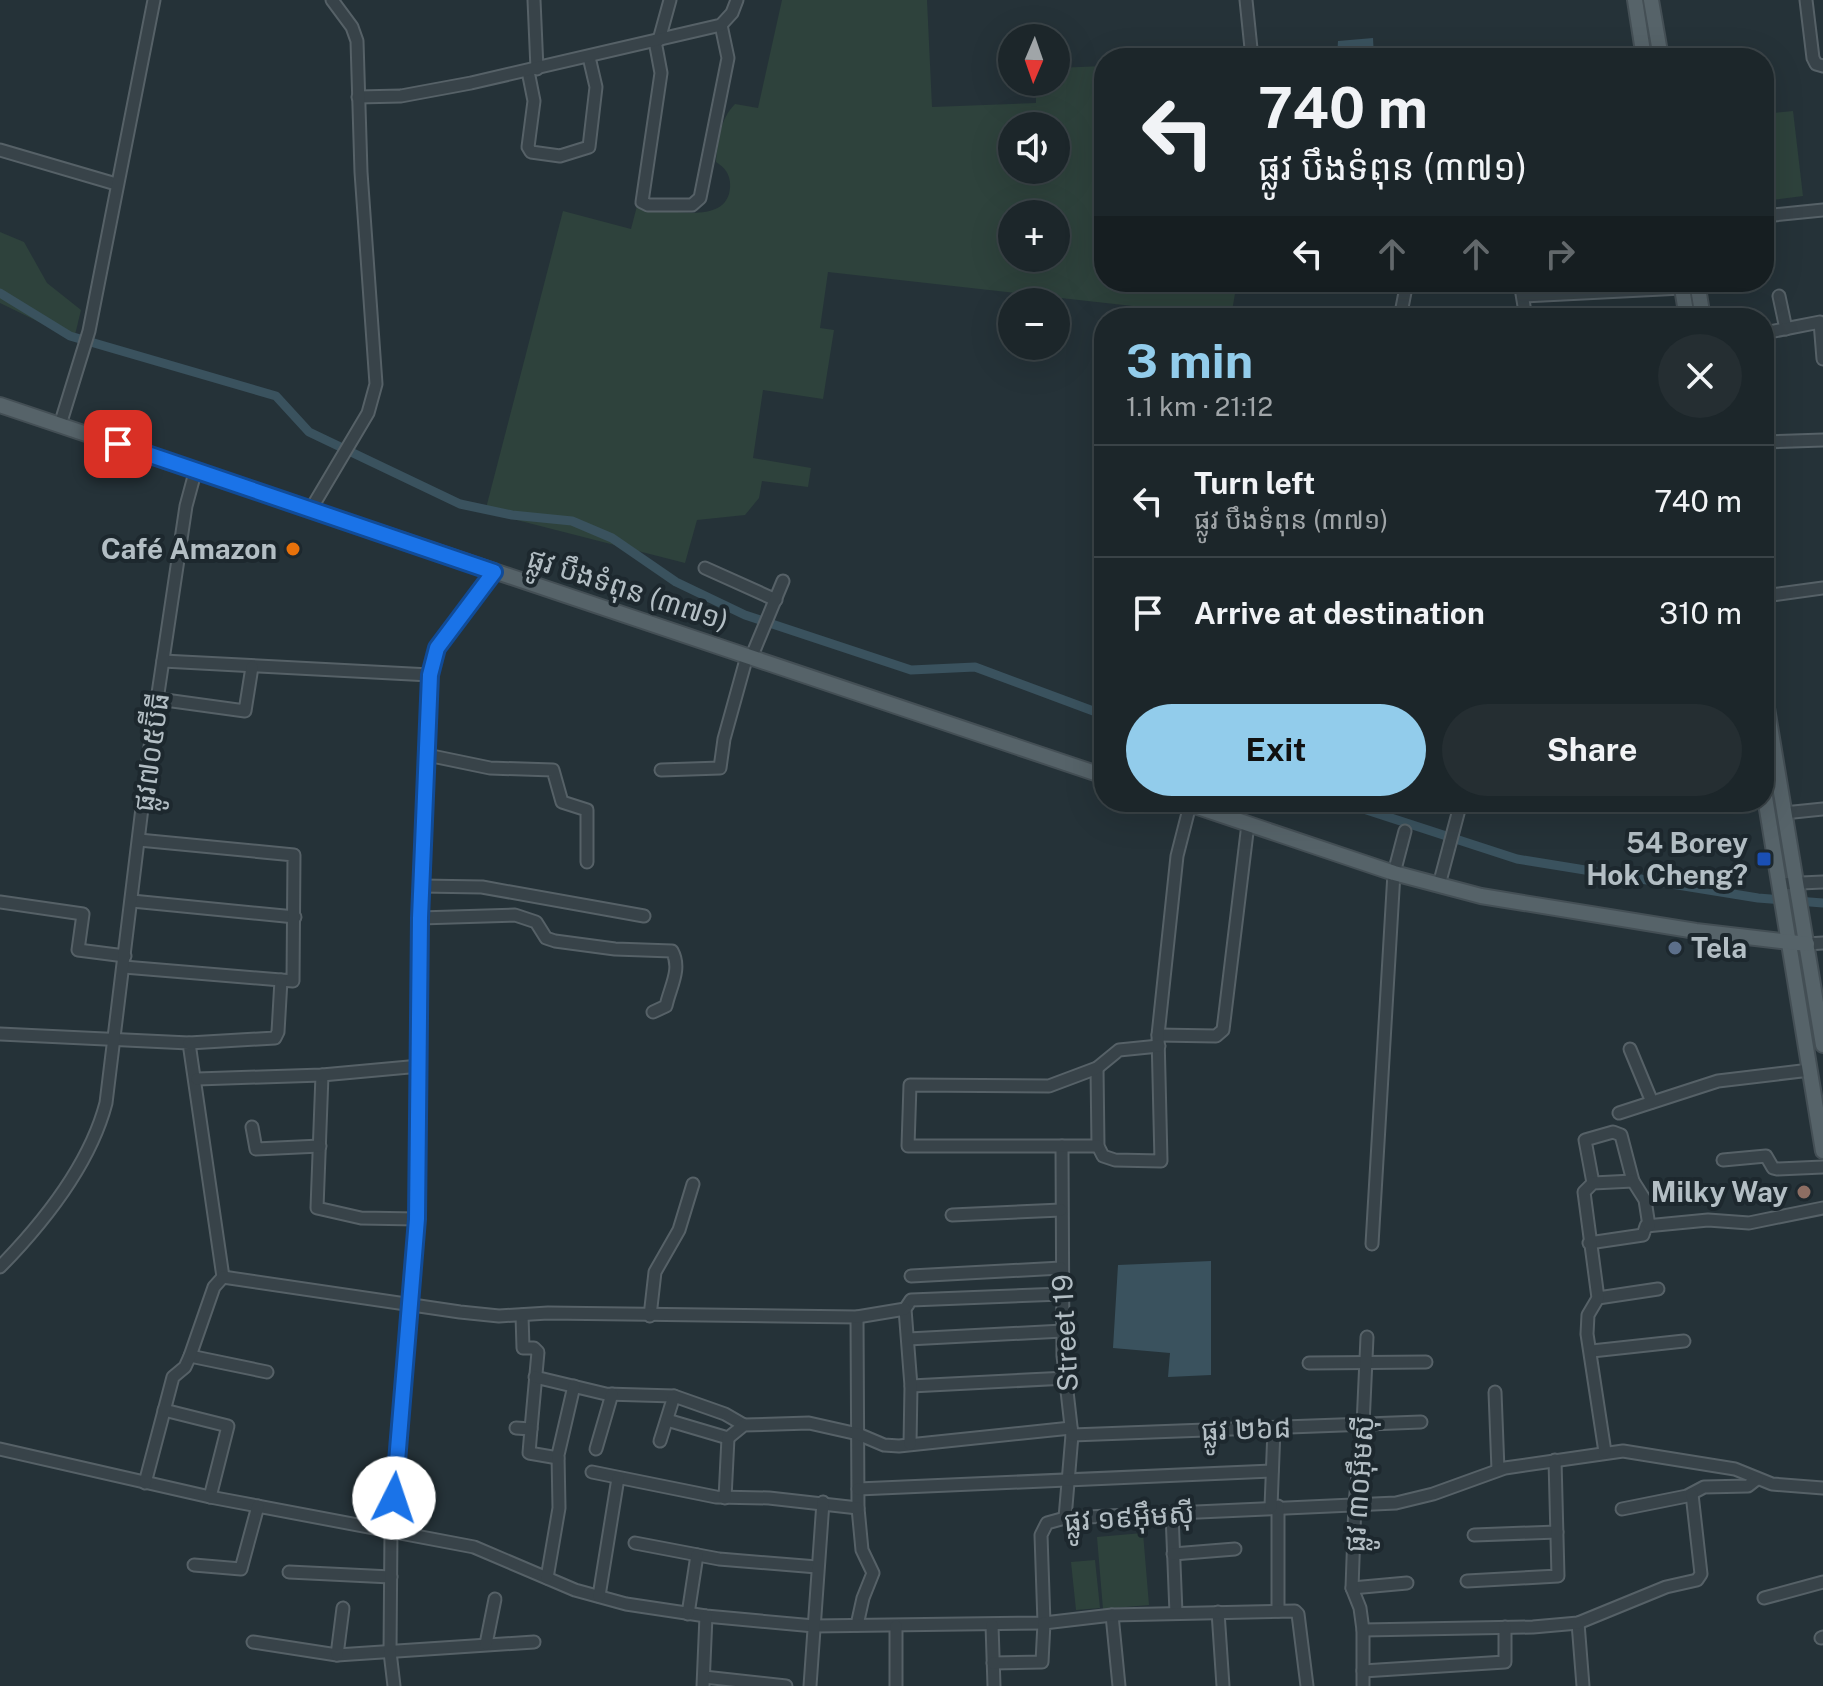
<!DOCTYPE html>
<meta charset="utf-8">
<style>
:root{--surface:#1c262a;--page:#252e32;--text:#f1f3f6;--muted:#a0a5a8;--line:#3a4347;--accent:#92cceb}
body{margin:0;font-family:"Public Sans","Noto Sans Khmer",sans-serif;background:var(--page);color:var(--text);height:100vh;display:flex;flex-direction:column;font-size:30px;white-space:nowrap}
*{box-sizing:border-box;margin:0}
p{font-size:26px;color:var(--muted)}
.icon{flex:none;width:44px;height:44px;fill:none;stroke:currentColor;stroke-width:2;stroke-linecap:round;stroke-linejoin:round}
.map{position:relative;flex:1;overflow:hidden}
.drawer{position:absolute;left:1094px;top:308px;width:680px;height:504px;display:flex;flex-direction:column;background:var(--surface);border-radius:32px;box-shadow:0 8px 32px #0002,0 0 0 2px var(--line)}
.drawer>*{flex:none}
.banner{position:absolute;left:1094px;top:48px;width:680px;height:244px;border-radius:32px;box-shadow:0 8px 32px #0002,0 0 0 2px var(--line);background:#1c262a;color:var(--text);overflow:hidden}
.needle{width:52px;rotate:182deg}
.fabs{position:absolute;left:998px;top:24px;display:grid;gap:16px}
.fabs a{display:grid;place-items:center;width:72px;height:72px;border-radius:50%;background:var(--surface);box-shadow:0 8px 32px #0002,0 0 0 2px var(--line);font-size:40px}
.pin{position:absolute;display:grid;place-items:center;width:68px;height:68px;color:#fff;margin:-34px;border-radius:16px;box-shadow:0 4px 12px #0006}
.me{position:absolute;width:88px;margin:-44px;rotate:4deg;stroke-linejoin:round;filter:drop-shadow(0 0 6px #0008)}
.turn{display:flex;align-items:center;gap:28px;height:168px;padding:0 32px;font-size:36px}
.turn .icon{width:104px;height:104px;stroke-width:2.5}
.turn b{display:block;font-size:56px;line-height:68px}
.lanes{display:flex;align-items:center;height:76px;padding:0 32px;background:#0003;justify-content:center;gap:40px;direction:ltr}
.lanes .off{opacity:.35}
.round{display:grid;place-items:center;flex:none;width:84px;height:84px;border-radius:42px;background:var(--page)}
.head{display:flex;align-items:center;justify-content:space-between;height:136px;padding:0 32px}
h1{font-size:48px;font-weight:700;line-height:60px;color:var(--accent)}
.button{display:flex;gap:16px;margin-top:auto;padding:16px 32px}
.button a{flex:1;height:92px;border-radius:48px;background:var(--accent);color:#111;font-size:32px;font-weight:700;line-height:92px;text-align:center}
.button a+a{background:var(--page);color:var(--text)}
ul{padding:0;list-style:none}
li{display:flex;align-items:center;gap:24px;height:112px;padding:0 32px;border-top:2px solid var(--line)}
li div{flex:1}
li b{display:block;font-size:30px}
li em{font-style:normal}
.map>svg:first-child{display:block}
.green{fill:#2e423c;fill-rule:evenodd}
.water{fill:#3a525e}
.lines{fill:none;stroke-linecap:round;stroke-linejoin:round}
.canal{stroke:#3a525e;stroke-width:9}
.minor-casing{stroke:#566167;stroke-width:15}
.major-casing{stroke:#444f55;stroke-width:18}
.minor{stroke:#384349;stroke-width:11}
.major{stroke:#566369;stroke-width:14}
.route-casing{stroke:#114b97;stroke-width:20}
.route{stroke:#1a73e8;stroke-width:14}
.food-dot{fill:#e8710a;stroke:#1d282e;stroke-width:3}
.transit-dot{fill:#1a4fb4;stroke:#1d282e;stroke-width:3}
.service-dot{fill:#5c6f8a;stroke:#1d282e;stroke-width:3}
.education-dot{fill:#8d6e63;stroke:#1d282e;stroke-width:3}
.labels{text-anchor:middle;stroke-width:8;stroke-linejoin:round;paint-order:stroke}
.poi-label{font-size:28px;font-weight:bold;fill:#b3bec4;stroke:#1d282e;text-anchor:end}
.street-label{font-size:28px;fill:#b3bec4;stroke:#1d282e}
</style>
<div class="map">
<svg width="1823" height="1686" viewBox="0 0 1823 1686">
<rect width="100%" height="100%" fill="#253238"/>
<g class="green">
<path d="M782 0H927L932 107 1036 103V82H1056V68L1104 66V282H1237L1231 317 828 272 820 328 834 330 823 399 763 390 753 458 811 468 808 487 762 481 759 498 745 515 697 520 685 563 485 512 563 211 631 229 637 206C664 209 727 227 730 188 731 176 726 168 716 162 718 141 720 119 735 104L758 108ZM1012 126H1056V170H1012ZM1012 214H1056V258H1012Z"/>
<path d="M1793 111 1803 196 1764 201V114Z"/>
<path d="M0 232 24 242 47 283 81 310 74 339 0 303Z"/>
<path d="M1143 1533 1149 1605 1103 1609 1097 1537Z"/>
<path d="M1095 1560 1100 1608 1076 1610 1071 1562Z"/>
</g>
<g class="water">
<path d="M1373 38 1374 58H1337L1338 41Z"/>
<path d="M1211 1261V1375L1168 1377 1170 1353 1113 1348 1118 1265Z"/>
</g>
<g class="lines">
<g class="canal">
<path d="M0 293 70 336 276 396 309 432 460 504 512 515 572 521 612 538 676 582 745 615 911 670 975 667 1104 715"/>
<path d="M1342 802 1517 859 1758 898 1823 903"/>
</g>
<g class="minor-casing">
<g id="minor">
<path d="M534 0 537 69"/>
<path d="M1246 0 1252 58"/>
<path d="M1806 0 1813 58 1816 64 1823 66"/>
<path d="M659 40 670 0"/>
<path d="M655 41 661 73 642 202 648 205H692L700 198 728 58 721 25"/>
<path d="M528 71 534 101 528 147 531 152 560 156 589 147 596 87 589 57"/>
<path d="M358 97 401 96 471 83 721 25 732 13 737 0"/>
<path d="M0 150 116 184"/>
<path d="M1764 216 1823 210"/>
<path d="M1520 282 1526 318"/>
<path d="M1523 296 1682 288"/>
<path d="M1779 296 1786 329"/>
<path d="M1400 318 1407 282"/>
<path d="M1764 333 1820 322 1823 359"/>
<path d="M60 425 89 331 154 0"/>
<path d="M1764 442 1823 440"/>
<path d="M311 509 368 413 376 384 361 172 357 41 352 27 332 0"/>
<path d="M705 568 776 600"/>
<path d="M1764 596 1823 588"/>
<path d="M751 658 783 581"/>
<path d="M163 661 430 675"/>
<path d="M158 699 245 711 252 667"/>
<path d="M427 755 490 768 553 770 562 802 587 810V862"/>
<path d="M661 770 720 768 724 739 747 656"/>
<path d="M1543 802 1565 806 1593 802"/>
<path d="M1624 802H1649"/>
<path d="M1503 803 1522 802"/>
<path d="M1784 813 1823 809"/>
<path d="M1779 884 1823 882"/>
<path d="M1439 885 1461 802"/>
<path d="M422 886 482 887 644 916"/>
<path d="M132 901 295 917"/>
<path d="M0 902 83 914 78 950 125 956"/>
<path d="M420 918 515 915 536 922 546 938 555 941 615 949 672 951C682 969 670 987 666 1006L653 1012"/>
<path d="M1807 944 1823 943"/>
<path d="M124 967 293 981 294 855 139 840"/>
<path d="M0 1034 189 1043 223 1277"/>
<path d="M1158 1035 1216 1036 1223 1030 1248 824"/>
<path d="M189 1043 275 1038 278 1032 281 980"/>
<path d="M1630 1049 1652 1102"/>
<path d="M1097 1068 1098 1146 1103 1156 1115 1160 1161 1161 1158 1035 1177 856 1190 805"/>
<path d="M322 1075 317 1208 361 1218 417 1219"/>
<path d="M197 1079 322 1075 420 1066"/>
<path d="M1619 1113 1718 1081 1810 1070"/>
<path d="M252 1127 256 1149 320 1146"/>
<path d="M1062 1146 1063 1356 1072 1435 1065 1518"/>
<path d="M1098 1146H908L910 1085 1049 1086 1097 1068 1119 1050 1159 1046"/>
<path d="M1723 1160 1766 1156 1773 1168 1777 1169 1823 1167"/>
<path d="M1593 1183 1585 1140 1613 1132 1621 1135 1633 1181"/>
<path d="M952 1215 1061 1210"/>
<path d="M1589 1243 1643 1235 1646 1226 1708 1220 1749 1223 1823 1208"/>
<path d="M1372 1244 1394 873 1405 831"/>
<path d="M0 1267C44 1222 90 1164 106 1103L147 767 186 506 196 469"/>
<path d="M911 1276 1061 1268"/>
<path d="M1598 1298 1658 1289"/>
<path d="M522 1315 523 1348H534L538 1352 531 1429"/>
<path d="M650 1316 655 1272 679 1230 693 1184"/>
<path d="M857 1317 858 1508 862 1550 873 1573 863 1598 857 1625"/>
<path d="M908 1339 1063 1331"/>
<path d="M1592 1351 1684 1341"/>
<path d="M190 1356 267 1372"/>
<path d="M1309 1363 1426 1362"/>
<path d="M535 1377 606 1394 674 1396 725 1414 744 1425"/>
<path d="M911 1386 1067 1378"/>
<path d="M1495 1392 1498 1470"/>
<path d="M164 1410 228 1426 210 1497"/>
<path d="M667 1420 728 1438 744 1425 809 1423 858 1434 884 1445 899 1446 1071 1428"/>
<path d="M516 1428 531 1429 529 1453 558 1458"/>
<path d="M1072 1435 1421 1422"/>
<path d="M660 1441 674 1396"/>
<path d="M910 1444 911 1386 905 1309 911 1300 1062 1294"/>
<path d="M0 1449 210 1497 474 1547 575 1590 626 1604 706 1616 814 1626 1044 1623 1041 1535 1047 1523 1065 1518 1396 1503 1433 1494 1505 1468 1623 1451 1735 1469 1772 1484 1823 1488"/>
<path d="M596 1449 612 1394"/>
<path d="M1605 1452 1587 1334 1588 1315 1598 1298 1584 1192 1593 1183 1633 1181 1645 1200 1649 1226"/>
<path d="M592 1472 716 1497 769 1498 858 1508"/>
<path d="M145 1483 173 1377 185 1367 190 1356 214 1287 223 1277 460 1312 499 1316 548 1313 857 1317 905 1309"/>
<path d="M858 1489 1272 1471"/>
<path d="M725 1498 728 1438"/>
<path d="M1278 1506V1611"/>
<path d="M1271 1507 1274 1429"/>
<path d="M1622 1509 1687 1496 1704 1487 1748 1486 1757 1479"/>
<path d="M1172 1514 1176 1613"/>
<path d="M1474 1535 1557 1532"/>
<path d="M635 1543 719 1559 817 1567"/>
<path d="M1173 1554 1235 1549"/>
<path d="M194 1565 241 1569 258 1506"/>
<path d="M289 1572 391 1577"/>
<path d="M547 1578 559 1508 558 1455 574 1386"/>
<path d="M1467 1581 1558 1576 1555 1460"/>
<path d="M1352 1588 1407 1583"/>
<path d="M599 1596 618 1478"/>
<path d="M1764 1598 1823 1582"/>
<path d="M1218 1612 1223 1686"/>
<path d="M688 1614 697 1555"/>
<path d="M1112 1615 1119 1686"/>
<path d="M1578 1623 1583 1686"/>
<path d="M992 1625 994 1686"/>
<path d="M1363 1630 1533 1627 1578 1623 1666 1587 1697 1580 1701 1574 1692 1494"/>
<path d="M1821 1638 1823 1637"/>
<path d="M253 1642 337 1655 534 1642"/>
<path d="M486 1644 495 1599"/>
<path d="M337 1655 343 1608"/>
<path d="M993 1663 1042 1662 1044 1623 1112 1615 1295 1611 1298 1614 1307 1686"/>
<path d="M1363 1671 1505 1662V1627"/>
<path d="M704 1677 786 1686"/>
<path d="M394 1686 390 1652 391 1530 417 1219 420 918 430 675 437 648 494 572"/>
<path d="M703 1686 706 1616"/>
<path d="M810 1686 823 1502"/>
<path d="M896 1686V1626"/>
<path d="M1363 1686V1630L1360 1608 1352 1588 1355 1503 1363 1425 1367 1337"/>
</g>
</g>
<g class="major-casing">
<g id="major">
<path d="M1635 0 1644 58"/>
<path d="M1651 0 1661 58"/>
<path d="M1681 282 1687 318"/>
<path d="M1697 282 1703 318"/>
<path d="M0 405 1104 776"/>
<path d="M1764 690 1823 1045"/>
<path d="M1764 791 1823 1151"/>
<path d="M1183 802 1394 873 1481 896 1696 931 1807 944"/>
</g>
</g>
<use href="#minor" class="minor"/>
<use href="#major" class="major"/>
</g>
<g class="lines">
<g class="route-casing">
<path id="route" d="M118 444 494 572 437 648 430 675 420 918 417 1219 394 1498"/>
</g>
<use href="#route" class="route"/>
</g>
<circle class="food-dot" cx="293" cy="549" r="8"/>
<rect class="transit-dot" x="1756" y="851" width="16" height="16" rx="4"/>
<circle class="service-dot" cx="1675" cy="948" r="8"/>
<circle class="education-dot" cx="1804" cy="1192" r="8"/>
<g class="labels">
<g class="poi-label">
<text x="277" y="559">Café Amazon</text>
<text x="1748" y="853">54 Borey<tspan x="1748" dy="32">Hok Cheng?</tspan></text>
<text x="1691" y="958" text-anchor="start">Tela</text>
<text x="1788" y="1202">Milky Way</text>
</g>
<g class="street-label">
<text transform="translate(628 589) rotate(18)" y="10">ផ្លូវ បឹងទំពុន (៣៧១)</text>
<text transform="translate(151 752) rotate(-82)" y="10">ផ្លូវ៧០៥ប៊ីធី</text>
<text transform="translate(1065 1333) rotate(-93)" y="10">Street 19</text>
<text transform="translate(1246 1429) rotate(-2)" y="10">ផ្លូវ ២៦៨</text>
<text transform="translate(1359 1484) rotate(-86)" y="10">ផ្លូវ ៣០អ៊ឹមស៊ី</text>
<text transform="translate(1129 1517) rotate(-4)" y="10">ផ្លូវ ១៩អ៊ឹមស៊ី</text>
</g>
</g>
</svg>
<div class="fabs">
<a><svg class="needle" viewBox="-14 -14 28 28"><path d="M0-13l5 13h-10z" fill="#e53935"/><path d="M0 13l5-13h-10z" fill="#a0a5a8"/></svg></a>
<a><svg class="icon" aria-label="sound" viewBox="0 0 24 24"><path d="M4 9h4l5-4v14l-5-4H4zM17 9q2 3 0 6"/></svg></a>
<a>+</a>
<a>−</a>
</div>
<div class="pin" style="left:118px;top:444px;background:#d93025"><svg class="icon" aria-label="arrive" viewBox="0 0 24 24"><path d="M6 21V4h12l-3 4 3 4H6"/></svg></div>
<svg class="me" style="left:394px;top:1498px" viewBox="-20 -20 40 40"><circle r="19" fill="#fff"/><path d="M0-13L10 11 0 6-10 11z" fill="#1a73e8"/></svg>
<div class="banner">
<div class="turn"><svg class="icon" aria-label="left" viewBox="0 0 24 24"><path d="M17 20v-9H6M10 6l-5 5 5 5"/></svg><div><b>740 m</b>ផ្លូវ បឹងទំពុន (៣៧១)</div></div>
<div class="lanes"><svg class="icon" aria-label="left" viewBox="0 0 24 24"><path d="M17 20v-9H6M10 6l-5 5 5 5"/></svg><svg class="icon off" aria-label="ahead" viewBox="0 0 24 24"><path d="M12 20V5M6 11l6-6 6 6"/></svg><svg class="icon off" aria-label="ahead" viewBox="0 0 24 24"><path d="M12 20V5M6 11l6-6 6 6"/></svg><svg class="icon off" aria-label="right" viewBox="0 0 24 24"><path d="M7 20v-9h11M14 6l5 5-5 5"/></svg></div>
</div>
<section class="drawer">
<div class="head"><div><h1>3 min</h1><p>1.1 km · 21:12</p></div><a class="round"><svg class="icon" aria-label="close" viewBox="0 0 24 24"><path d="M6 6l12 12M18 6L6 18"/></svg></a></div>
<ul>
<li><svg class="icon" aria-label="left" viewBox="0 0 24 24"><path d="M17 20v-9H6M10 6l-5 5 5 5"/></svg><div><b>Turn left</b><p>ផ្លូវ បឹងទំពុន (៣៧១)</p></div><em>740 m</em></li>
<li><svg class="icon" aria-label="arrive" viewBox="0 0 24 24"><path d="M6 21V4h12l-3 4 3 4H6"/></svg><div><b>Arrive at destination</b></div><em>310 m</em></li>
</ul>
<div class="button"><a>Exit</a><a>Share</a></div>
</section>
</div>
